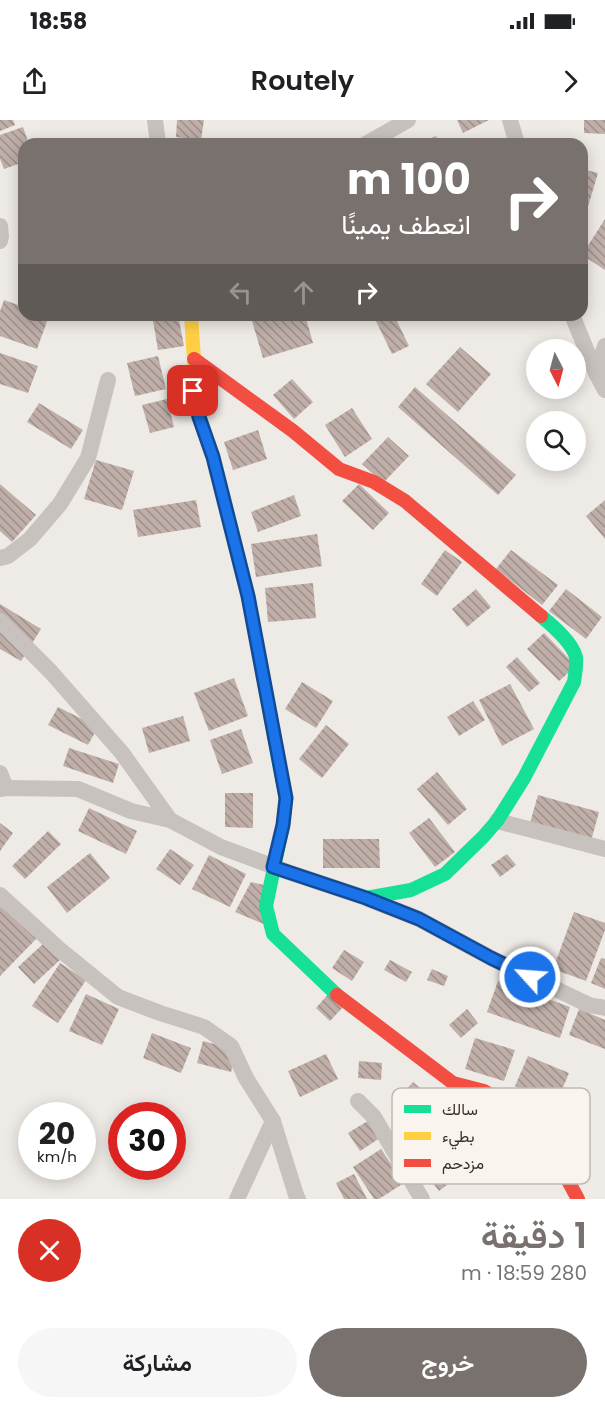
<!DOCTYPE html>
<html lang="ar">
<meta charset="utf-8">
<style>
:root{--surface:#fff;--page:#f6f6f6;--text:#202124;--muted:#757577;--accent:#78716d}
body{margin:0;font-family:Poppins,Vazirmatn,sans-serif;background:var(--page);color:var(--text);direction:rtl;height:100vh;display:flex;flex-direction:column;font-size:22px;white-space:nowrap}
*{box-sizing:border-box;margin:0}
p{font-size:20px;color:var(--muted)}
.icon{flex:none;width:33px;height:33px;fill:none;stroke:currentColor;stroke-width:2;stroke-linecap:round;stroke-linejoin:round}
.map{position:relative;height:1079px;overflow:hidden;direction:ltr}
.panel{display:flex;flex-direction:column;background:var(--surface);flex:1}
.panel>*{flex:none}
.guide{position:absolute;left:18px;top:18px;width:570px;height:183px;border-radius:18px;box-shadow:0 3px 15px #0003;direction:rtl;background:#78716d;color:#fff;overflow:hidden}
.needle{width:39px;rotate:174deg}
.fabs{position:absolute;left:526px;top:219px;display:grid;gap:12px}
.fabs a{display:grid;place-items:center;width:60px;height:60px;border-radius:50%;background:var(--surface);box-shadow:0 3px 15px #0003;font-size:30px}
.speed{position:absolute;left:18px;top:982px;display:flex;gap:12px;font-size:30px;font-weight:700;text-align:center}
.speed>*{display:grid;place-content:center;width:78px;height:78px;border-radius:50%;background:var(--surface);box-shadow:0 3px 15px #0003;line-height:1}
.speed small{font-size:15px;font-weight:400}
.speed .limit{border:9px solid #d22;background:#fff;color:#111}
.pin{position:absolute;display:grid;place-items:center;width:51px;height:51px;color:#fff;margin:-26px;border-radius:12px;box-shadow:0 3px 9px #0006}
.me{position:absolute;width:66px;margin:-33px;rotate:296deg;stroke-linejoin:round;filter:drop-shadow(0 0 4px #0008)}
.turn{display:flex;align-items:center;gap:21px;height:126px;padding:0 18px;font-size:27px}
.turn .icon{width:78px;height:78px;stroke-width:2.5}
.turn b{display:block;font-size:42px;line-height:51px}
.lanes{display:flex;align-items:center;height:57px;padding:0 18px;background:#0003;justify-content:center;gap:30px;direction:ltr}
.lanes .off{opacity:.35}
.round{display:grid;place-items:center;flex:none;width:63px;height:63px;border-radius:32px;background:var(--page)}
.headline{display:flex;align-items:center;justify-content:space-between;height:102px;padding:0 18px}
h1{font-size:36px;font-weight:600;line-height:45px;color:var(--accent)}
.action{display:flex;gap:12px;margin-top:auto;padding:12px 18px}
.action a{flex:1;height:69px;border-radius:36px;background:var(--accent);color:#fff;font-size:24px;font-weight:600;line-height:69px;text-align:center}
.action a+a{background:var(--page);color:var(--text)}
.status{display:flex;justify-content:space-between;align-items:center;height:42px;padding:0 30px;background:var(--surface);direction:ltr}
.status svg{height:16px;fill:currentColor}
header{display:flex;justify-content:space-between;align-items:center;height:78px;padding:0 18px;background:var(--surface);font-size:27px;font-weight:600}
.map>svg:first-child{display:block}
.building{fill:url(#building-back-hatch)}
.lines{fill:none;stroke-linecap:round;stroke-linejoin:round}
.street{stroke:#c7c2be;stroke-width:16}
.fast{stroke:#16e098;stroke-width:14}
.slow{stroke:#ffcf43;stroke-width:14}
.jam{stroke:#f24e42;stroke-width:14}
.route-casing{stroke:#114b97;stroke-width:15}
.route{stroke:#1a73e8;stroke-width:10}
.key{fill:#f9f4ee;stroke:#bfb9b4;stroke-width:1.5}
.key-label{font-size:16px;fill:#39302c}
</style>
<div class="status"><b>18:58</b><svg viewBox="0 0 49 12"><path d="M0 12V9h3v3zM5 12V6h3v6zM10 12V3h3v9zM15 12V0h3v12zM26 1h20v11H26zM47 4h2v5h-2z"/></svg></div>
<header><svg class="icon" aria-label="forward" viewBox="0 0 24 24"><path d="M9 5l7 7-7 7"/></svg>Routely<svg class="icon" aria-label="share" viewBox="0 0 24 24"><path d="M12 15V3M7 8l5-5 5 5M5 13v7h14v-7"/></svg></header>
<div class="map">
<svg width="605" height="1079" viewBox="0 0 605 1079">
<defs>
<pattern id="building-back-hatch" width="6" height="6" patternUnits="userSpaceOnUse" patternTransform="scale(1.5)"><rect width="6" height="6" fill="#c0afa9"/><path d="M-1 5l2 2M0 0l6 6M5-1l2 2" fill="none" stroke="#9d8f8a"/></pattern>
</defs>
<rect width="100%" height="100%" fill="#eeeae6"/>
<g class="building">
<path d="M0 0H13L15 5 0 11Z"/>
<path d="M177 0H204L201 20 176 17Z"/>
<path d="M457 0H489L463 13Z"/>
<path d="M584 0H605V14L584 13Z"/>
<path d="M23 7 29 24H24V42L4 49 0 39V15Z"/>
<path d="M436 16 439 24H417Z"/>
<path d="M582 49 598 53 583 103H582Z"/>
<path d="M24 79V111H21L18 80Z"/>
<path d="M605 99V150L582 135Z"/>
<path d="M4 180 24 187V195L49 196 37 229 0 216V191Z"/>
<path d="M152 195H178L184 226 158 230Z"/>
<path d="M273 195H305L313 223 263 238 252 201Z"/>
<path d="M373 195H394L409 226 392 234Z"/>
<path d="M460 227 491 254 458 292 426 264Z"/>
<path d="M0 233 38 246 28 273 0 264Z"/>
<path d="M158 236 166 269 135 276 127 243Z"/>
<path d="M292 259 313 282 294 299 273 275Z"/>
<path d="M415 267 516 355 498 375 398 287Z"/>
<path d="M167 279 174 307 150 313 142 285Z"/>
<path d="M39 283 83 310 71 329 27 302Z"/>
<path d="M352 288 372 319 345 337 325 305Z"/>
<path d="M258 310 267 339 233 350 224 322Z"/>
<path d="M388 317 409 336 383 363 362 344Z"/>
<path d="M96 340 134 351 122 390 84 379Z"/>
<path d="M0 364 36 395 12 422 0 411Z"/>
<path d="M359 364 389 393 373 410 342 381Z"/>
<path d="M294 375 301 396 258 412 251 392Z"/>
<path d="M196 380 201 407 138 417 133 390Z"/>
<path d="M605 380V419L586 396Z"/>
<path d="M317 414 322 446 256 457 251 424Z"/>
<path d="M445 430 462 442 437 476 421 464Z"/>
<path d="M511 430 558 465 542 485 496 449Z"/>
<path d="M313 463 316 498 268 502 265 468Z"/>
<path d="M476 469 491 487 467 507 452 489Z"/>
<path d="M566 469 602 497 586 519 549 491Z"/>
<path d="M0 484 41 509 21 541 0 529Z"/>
<path d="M544 513 576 546 559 561 527 529Z"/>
<path d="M517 537 540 563 529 572 506 547Z"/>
<path d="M234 558 248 596 209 611 194 573Z"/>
<path d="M302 562 333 581 316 608 285 589Z"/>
<path d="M510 564 534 609 502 626 479 580Z"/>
<path d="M473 581 485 600 459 616 447 597Z"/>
<path d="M58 587 98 607 88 625 48 605Z"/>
<path d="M183 596 190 621 149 633 142 608Z"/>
<path d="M326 605 349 624 322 658 299 639Z"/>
<path d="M241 609 253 643 222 654 210 620Z"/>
<path d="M69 628 119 644 113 663 63 646Z"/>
<path d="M437 652 467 689 448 705 417 669Z"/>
<path d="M225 673H253V708L225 707Z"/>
<path d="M538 675 599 692 591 721 530 703Z"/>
<path d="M89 688 137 711 126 734 78 711Z"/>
<path d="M429 698 455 732 435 747 409 713Z"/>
<path d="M0 703 13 713 0 731Z"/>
<path d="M48 711 61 724 25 759 12 746Z"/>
<path d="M323 719H379L380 748H323Z"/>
<path d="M170 729 194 745 180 765 156 749Z"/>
<path d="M90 733 110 758 67 793 47 767Z"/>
<path d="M507 734 516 745 500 757 491 745Z"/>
<path d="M209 735 246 754 230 787 192 769Z"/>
<path d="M251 762 264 765 271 807 235 792Z"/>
<path d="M0 786 38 817 0 856Z"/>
<path d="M574 792 605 803V810L586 861 553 849Z"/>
<path d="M45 822 61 839 34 864 18 847Z"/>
<path d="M344 830 364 842 352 861 332 848Z"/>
<path d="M601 838 605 839V869L591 863Z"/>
<path d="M390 840 412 852 406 862 384 850Z"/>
<path d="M60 843 86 860 58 903 32 886Z"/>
<path d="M432 849 448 856 444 866 427 860Z"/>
<path d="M498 861 570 887 560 918 487 892Z"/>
<path d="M330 872 345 885 330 901 316 888Z"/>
<path d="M86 874 119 889 102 925 69 911Z"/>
<path d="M467 889 478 903 461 918 449 905Z"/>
<path d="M579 889 605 900V929L569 915Z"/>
<path d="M152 913 191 928 181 953 143 938Z"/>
<path d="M475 918 515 930 504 961 465 949Z"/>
<path d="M203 921 237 930 231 952 197 943Z"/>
<path d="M326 934 338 959 300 977 288 951Z"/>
<path d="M528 936 569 953 556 984 515 966Z"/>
<path d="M359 941 382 943 381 960 358 958Z"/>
<path d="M413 962 440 985 421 1008 393 985Z"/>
<path d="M371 999 383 1016 360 1031 348 1013Z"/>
<path d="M381 1029 404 1063 379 1079H374L353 1047Z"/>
<path d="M436 1031 457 1057 439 1071 419 1045Z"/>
<path d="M354 1054 367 1079H344L336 1063Z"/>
</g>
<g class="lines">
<g class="street">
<path d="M155 0 158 24"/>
<path d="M510 0 517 24"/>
<path d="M366 24 408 0"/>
<path d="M0 106 1 116 0 121"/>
<path d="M572 195 596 253 605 270"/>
<path d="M596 253 605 226"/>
<path d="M0 438 8 436 30 419 60 384 88 338 108 260"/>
<path d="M0 501 51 552 122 633 170 700 131 691 78 669 6 668 0 669"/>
<path d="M0 653 6 668"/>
<path d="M170 700 221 727 288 752 366 778 419 799 491 838 589 885 605 888"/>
<path d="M497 701 605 729"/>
<path d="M0 775 59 829 118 877 160 893 204 907 231 926 246 958 273 1001 296 1075 298 1079"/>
<path d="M358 981 374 997 422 1079"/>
<path d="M237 1079 273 1001"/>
</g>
<g class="fast">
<path d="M274 616 286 678 283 705 266 786 273 814 337 875"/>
<path d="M366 778 411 770 445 754 483 717 497 701 524 658 574 562C575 554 577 546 576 537 572 522 553 506 541 496"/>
</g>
<path class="slow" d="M191 195 194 239 193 271 199 297 213 337 248 476 274 616"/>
<g class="jam">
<path d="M194 239 293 311 339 349 374 362 405 381 541 496"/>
<path d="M337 875 453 963 484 971 529 996 540 1009 578 1079"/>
</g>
</g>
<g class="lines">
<g class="route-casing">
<path id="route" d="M193 271 199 297 213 337 248 476 286 678 283 705 273 747 366 778 419 799 491 838 530 857"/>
</g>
<use href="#route" class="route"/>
</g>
<rect x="392" y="968" width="198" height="96" rx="9" class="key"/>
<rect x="404" y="985" width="27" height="8" fill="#16e098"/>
<rect x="404" y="1012" width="27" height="8" fill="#ffcf43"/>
<rect x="404" y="1039" width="27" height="8" fill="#f24e42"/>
<g class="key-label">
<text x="442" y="995">سالك</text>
<text x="442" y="1022">بطيء</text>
<text x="442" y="1049">مزدحم</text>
</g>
</svg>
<div class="fabs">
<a><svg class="needle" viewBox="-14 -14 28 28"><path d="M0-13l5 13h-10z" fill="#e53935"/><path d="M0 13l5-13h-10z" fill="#757577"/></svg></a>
<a><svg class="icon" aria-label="search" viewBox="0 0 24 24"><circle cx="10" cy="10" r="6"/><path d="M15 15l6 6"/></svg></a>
</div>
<div class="speed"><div>20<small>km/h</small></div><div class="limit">30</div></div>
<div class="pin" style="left:193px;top:271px;background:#d93025"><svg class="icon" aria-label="arrive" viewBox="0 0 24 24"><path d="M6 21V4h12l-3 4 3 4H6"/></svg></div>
<svg class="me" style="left:530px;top:857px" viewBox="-20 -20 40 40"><circle r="17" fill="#1a73e8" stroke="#fff" stroke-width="3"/><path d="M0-11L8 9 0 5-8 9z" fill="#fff"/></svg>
<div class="guide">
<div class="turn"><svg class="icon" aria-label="right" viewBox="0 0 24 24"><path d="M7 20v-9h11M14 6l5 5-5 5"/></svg><div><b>100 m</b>انعطف يمينًا</div></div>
<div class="lanes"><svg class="icon off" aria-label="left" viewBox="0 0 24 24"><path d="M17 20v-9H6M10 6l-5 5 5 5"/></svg><svg class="icon off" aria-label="ahead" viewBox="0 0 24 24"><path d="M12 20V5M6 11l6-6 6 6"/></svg><svg class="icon" aria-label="right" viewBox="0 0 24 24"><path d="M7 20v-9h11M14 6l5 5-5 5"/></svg></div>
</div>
</div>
<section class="panel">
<div class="headline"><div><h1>1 دقيقة</h1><p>280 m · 18:59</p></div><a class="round" style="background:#d93025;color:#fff"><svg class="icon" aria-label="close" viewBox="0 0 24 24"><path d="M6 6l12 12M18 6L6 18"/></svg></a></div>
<div class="action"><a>خروج</a><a>مشاركة</a></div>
</section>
